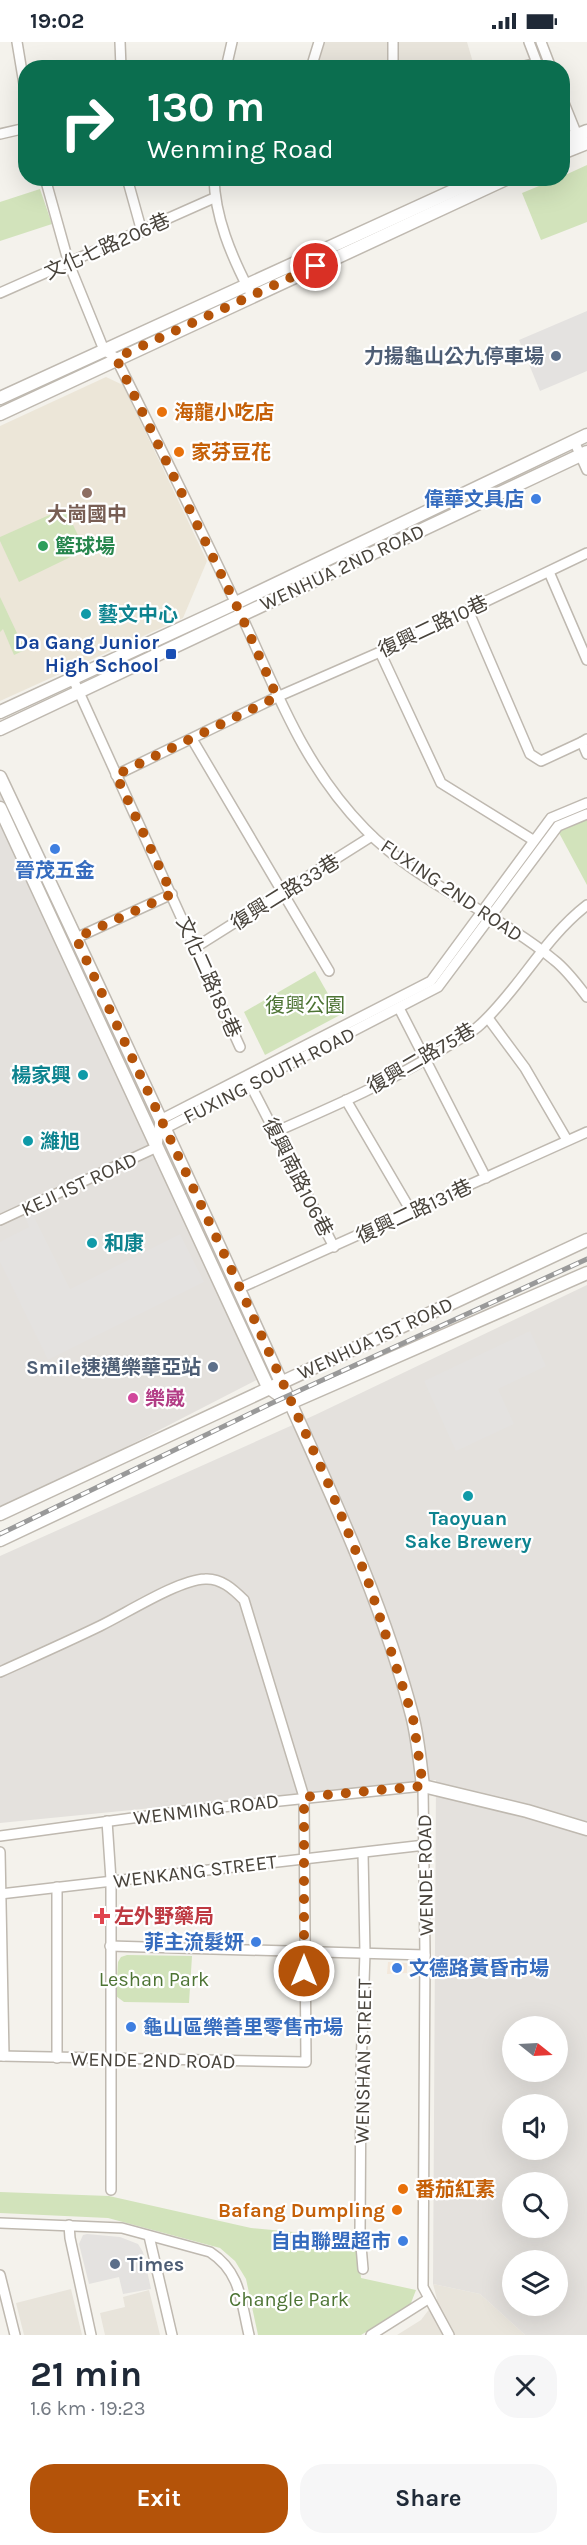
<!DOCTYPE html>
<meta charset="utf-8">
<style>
:root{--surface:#fff;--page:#f6f6f7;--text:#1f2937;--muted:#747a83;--accent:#b45309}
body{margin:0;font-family:Karla,"Noto Sans TC",sans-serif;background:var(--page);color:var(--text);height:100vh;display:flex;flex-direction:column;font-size:22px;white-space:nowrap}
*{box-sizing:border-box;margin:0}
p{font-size:20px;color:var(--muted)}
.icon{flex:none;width:33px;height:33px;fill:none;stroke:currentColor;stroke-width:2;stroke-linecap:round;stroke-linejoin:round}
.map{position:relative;height:2293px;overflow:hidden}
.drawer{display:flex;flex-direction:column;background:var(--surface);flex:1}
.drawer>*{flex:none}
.top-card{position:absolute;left:18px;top:18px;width:552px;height:126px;border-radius:24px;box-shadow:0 6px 24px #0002;background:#0b6e4f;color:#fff;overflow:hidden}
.needle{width:39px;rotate:108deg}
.controls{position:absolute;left:502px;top:1974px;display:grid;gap:12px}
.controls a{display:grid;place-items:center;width:66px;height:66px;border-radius:50%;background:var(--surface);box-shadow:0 6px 24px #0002;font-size:30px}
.pin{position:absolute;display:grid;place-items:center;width:51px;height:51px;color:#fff;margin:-26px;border:3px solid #fff;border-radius:50%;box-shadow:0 2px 6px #0007}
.me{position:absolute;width:66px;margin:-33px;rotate:0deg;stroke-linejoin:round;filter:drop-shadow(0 0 4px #0008)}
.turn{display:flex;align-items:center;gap:21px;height:126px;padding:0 30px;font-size:27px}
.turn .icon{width:78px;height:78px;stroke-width:2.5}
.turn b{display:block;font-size:42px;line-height:51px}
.round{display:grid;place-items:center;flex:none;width:63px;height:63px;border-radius:24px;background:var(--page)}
.overview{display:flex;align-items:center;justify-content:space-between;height:102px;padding:0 30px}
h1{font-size:36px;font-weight:700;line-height:45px}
.primary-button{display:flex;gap:12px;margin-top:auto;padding:12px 30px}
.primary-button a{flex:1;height:69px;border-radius:24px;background:var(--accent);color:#fff;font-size:24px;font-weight:700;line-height:69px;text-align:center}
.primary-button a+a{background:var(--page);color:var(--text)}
.status{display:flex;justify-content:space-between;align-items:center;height:42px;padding:0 30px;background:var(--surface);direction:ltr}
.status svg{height:16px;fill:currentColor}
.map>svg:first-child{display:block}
.residential{fill:#e8e4db}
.commercial{fill:#f3e8db}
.industrial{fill:#e4e1dd;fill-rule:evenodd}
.education{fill:#ece6d8}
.green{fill:#d2e3bb}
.parking{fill:#e4e2e0}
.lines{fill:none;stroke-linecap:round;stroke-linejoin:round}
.minor-casing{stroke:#bfb9b0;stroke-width:12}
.tertiary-casing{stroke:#bfb9b0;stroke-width:15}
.minor{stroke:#fff;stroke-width:9}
.tertiary{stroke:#fff;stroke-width:12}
.rail-casing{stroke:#999;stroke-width:5}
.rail{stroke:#fff;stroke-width:3;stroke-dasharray:9;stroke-linecap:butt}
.route{stroke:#b45309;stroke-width:10;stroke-dasharray:0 18}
.service-dot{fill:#5c6f8a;stroke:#fff;stroke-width:2}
.food-dot{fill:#e8710a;stroke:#fff;stroke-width:2}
.education-dot{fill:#8d6e63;stroke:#fff;stroke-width:2}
.shop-dot{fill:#3f7fe0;stroke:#fff;stroke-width:2}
.leisure-dot{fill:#2e9e5b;stroke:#fff;stroke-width:2}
.culture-dot{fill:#0f9aa8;stroke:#fff;stroke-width:2}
.transit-dot{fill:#1a4fb4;stroke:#fff;stroke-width:2}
.hotel-dot{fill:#d1479c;stroke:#fff;stroke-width:2}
.health-dot{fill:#e0444e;stroke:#fff;stroke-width:2}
.labels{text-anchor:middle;stroke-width:4.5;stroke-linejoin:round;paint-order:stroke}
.street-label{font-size:20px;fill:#48433b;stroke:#fff}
.service-label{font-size:20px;font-weight:bold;fill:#4e5e75;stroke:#fff;text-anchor:end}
.food-label{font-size:20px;font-weight:bold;fill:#c56008;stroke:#fff;text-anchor:start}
.shop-label{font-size:20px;font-weight:bold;fill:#366cbe;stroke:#fff;text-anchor:end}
.education-label{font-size:20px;font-weight:bold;fill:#785e54;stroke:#fff}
.leisure-label{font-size:20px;font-weight:bold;fill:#27864d;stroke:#fff;text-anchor:start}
.culture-label{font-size:20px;font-weight:bold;fill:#0d838f;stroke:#fff;text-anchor:start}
.transit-label{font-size:20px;font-weight:bold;fill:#164399;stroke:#fff;text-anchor:end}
.park-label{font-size:20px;fill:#4d7434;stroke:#fff}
.hotel-label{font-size:20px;font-weight:bold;fill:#b23c85;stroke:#fff;text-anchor:start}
.health-label{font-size:20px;font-weight:bold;fill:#be3a42;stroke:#fff;text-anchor:start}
</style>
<div class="status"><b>19:02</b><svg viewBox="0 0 49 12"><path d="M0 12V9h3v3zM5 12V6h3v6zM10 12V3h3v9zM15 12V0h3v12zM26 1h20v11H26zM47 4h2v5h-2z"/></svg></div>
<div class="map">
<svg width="587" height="2293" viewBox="0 0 587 2293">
<rect width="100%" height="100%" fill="#f4f2ec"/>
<g class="residential">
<path d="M325 0H467L474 24 317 26Z"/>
<path d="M433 2242 480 2252 525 2293H397L421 2278 437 2257Z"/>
<path d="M71 2247 82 2293H24L16 2261Z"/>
<path d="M149 2248 160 2293H105L100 2271 125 2265 123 2255Z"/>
</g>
<path class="commercial" d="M388 1920 407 1921V1931L387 1932Z"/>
<g class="industrial">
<path d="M0 742 272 1330 0 1470Z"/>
<path d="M587 1243V2293H525L480 2252 433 2242 436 1738 0 1781V1514L315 1373ZM513 1984H558V2030H513ZM513 2062H558V2108H513ZM513 2140H558V2186H513ZM513 2218H558V2264H513Z"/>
</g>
<path class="education" d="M106 335 123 343 207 519 183 576 0 659V384Z"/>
<g class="green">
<path d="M587 123V180L541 198 522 151 556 137 562 136 563 134Z"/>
<path d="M40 147 52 182 0 199V160Z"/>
<path d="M65 466 85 508 19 540 0 499V495Z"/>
<path d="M0 555 25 608 14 613 3 587 0 590Z"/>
<path d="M587 777V843L558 789Z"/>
<path d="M315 929 340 973 265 1013 244 970Z"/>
<path d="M127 1913 192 1914 189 1961 124 1960 116 1954 118 1920 121 1915Z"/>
<path d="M0 2150 109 2154 251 2186 357 2196 361 2236 416 2248 411 2261 406 2266 361 2293H258L246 2237 235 2219 220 2206 108 2176 0 2171Z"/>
</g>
<g class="parking">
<path d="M587 269V329L540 349 519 298Z"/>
<path d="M33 1173 70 1247 180 1192 204 1240 48 1318 0 1220V1200L29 1185 26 1177Z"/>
<path d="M530 1289 546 1324 498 1347 514 1382 456 1409 424 1339Z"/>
<path d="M87 2192 120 2195 138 2202 143 2210 151 2247 123 2252 119 2235 89 2242 79 2202 83 2193Z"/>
</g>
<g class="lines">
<g class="minor-casing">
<g id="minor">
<path d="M17 0 26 54"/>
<path d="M120 0 121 26"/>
<path d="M529 0 539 26"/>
<path d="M541 0 551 26"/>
<path d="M226 26 232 0"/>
<path d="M311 26 319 0"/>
<path d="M393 26V0"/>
<path d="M516 26 537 21"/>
<path d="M562 56 579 98"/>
<path d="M562 81 571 101"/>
<path d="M0 92 26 86"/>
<path d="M45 136 69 222 104 308 116 316C157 399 198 481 237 564 276 646 300 720 365 787 419 843 495 869 554 918 567 928 577 942 587 955"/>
<path d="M127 136 142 190"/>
<path d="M214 136C215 175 231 213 249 248"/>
<path d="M0 251 214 156"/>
<path d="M574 399 587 428"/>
<path d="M549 530 587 618"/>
<path d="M468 568 530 712 541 719 582 700"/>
<path d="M380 610 441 741 533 798"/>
<path d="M73 637 240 1005"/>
<path d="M192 697 329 929"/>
<path d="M587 697 582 700 587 712"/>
<path d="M116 733 277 655 380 610 587 511"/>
<path d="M76 896 172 852"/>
<path d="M196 905 372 794"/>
<path d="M399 966 486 1136"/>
<path d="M488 976 525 1026 567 1098"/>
<path d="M249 1040 334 1205"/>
<path d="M346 1058 411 1169"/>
<path d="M275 1090C332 1065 390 1040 443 1007 455 999 471 992 481 982 520 946 544 896 587 863"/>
<path d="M162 1092 164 1087 438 945 558 784 587 772"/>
<path d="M157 1105 160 1078 431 939 551 776 587 761"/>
<path d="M0 1178 157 1105"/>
<path d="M240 1246 587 1090"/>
<path d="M0 1630C33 1615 67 1600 100 1584 127 1571 178 1538 205 1537 221 1536 233 1547 244 1558L304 1755 306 2020 0 2014"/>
<path d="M107 1779 111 1838V2148"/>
<path d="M0 1794 184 1769 423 1744 425 1913 423 2245 449 2293"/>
<path d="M0 1810 4 2014"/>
<path d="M0 1852 425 1803"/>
<path d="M110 1904 425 1913"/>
<path d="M57 2016V1845"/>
<path d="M0 2181 122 2186 210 2210C241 2230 241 2260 249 2293"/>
<path d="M69 2183 70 2196 91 2293"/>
<path d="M149 2194 172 2293"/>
<path d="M363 2227 360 2192 361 2027 365 1911 363 1811"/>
<path d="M0 2233 15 2293"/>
<path d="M371 2293 428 2257"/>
</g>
</g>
<g class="tertiary-casing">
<g id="tertiary">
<path d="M562 99 587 89"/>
<path d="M562 111 587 101"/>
<path d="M0 356 481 136"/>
<path d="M0 372 508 136"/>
<path d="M0 670 236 561 587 393"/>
<path d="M0 687 587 410"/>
<path d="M0 735C95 936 189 1137 281 1340 330 1450 382 1557 412 1673 418 1696 420 1721 423 1744L527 1769 587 1787"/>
<path d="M0 766 268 1345 289 1360"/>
<path d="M0 1472 587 1198"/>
<path d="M0 1498 290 1361 587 1231"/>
</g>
</g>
<use href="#minor" class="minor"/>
<use href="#tertiary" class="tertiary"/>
<g class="rail-casing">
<path id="rail" d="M0 1492 270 1362 587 1217"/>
</g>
<use href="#rail" class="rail"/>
</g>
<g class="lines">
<path class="route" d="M304 1929V1755L423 1744 413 1676 368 1539 328 1441 240 1246 76 896 172 852 116 733 277 655 241 573 116 316 316 224"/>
</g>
<g class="service-dot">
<circle cx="556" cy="314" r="6"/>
<circle cx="213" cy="1325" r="6"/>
<circle cx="115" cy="2222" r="6"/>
</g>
<g class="food-dot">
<circle cx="162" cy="370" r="6"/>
<circle cx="179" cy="410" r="6"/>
<circle cx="403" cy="2147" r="6"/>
<circle cx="397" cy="2168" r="6"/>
</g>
<circle class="education-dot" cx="87" cy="451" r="6"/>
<g class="shop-dot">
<circle cx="536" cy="457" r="6"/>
<circle cx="55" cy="807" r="6"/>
<circle cx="256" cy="1900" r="6"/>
<circle cx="397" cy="1926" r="6"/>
<circle cx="131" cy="1985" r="6"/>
<circle cx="403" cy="2199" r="6"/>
</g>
<circle class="leisure-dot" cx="43" cy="504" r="6"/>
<g class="culture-dot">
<circle cx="86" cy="572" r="6"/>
<circle cx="83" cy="1033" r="6"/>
<circle cx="28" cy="1099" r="6"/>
<circle cx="92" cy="1201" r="6"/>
<circle cx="468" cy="1454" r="6"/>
</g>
<rect class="transit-dot" x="165" y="606" width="12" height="12" rx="3"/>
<circle class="hotel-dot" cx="133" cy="1356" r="6"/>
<path class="health-dot" d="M99 1865h6v6h6v6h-6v6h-6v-6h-6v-6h6z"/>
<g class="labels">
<g class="street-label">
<text transform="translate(107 204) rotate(-24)" y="7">文化七路206巷</text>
<text transform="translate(342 525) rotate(-25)" y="7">WENHUA 2ND ROAD</text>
<text transform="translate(433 584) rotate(-25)" y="7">復興二路10巷</text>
<text transform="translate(452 848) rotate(34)" y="7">FUXING 2ND ROAD</text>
<text transform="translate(285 850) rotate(-32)" y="7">復興二路33巷</text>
<text transform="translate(209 935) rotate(66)" y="7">文化二路185巷</text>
<text transform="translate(421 1016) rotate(-30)" y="7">復興二路75巷</text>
<text transform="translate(269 1033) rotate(-27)" y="7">FUXING SOUTH ROAD</text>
<text transform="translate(298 1135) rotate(63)" y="7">復興南路106巷</text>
<text transform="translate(79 1142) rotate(-25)" y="7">KEJI 1ST ROAD</text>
<text transform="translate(414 1169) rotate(-25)" y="7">復興二路131巷</text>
<text transform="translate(375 1296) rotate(-25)" y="7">WENHUA 1ST ROAD</text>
<text transform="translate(206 1767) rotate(-7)" y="7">WENMING ROAD</text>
<text transform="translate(195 1829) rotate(-7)" y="7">WENKANG STREET</text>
<text transform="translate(425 1833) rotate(-91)" y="7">WENDE ROAD</text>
<text transform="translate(153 2018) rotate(1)" y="7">WENDE 2ND ROAD</text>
<text transform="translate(363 2019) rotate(-89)" y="7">WENSHAN STREET</text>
</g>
<g class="service-label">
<text x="544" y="321">力揚龜山公九停車場</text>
<text x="201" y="1332">Smile速邁樂華亞站</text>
<text x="127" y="2229" text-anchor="start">Times</text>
</g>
<g class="food-label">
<text x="174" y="377">海龍小吃店</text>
<text x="191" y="417">家芬豆花</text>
<text x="415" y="2154">番茄紅素</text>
<text x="385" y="2175" text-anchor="end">Bafang Dumpling</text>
</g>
<g class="shop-label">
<text x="524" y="464">偉華文具店</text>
<text x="55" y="835" text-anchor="middle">晉茂五金</text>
<text x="244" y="1907">菲主流髮妍</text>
<text x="409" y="1933" text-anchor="start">文德路黃昏市場</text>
<text x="143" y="1992" text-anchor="start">龜山區樂善里零售市場</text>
<text x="391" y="2206">自由聯盟超市</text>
</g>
<g class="education-label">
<text x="87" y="479">大崗國中</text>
</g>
<g class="leisure-label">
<text x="55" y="511">籃球場</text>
</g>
<g class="culture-label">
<text x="98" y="579">藝文中心</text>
<text x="71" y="1040" text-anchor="end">楊家興</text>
<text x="40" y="1106">濰旭</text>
<text x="104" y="1208">和康</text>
<text x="468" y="1483" text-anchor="middle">Taoyuan<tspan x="468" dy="23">Sake Brewery</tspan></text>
</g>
<g class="transit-label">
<text x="159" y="607">Da Gang Junior<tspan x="159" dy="23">High School</tspan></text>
</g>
<g class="park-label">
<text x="305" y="970">復興公園</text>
<text x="154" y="1944">Leshan Park</text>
<text x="289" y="2264">Changle Park</text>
</g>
<g class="hotel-label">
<text x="145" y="1363">樂崴</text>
</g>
<g class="health-label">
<text x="114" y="1881">左外野藥局</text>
</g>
</g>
</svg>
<div class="controls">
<a><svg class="needle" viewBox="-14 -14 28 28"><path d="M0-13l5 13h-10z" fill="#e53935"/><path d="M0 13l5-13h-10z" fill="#747a83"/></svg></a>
<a><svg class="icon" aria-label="sound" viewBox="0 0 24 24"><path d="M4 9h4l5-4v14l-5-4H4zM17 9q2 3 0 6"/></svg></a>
<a><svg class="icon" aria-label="search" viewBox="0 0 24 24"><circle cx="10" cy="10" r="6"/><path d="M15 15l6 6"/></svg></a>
<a><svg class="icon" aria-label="layers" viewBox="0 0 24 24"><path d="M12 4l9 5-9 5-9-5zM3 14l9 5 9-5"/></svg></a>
</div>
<div class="pin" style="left:316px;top:224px;background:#d93025"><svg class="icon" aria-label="arrive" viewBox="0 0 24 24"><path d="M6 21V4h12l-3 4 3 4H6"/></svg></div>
<svg class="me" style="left:304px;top:1929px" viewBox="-20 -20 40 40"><circle r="17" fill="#b45309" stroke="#fff" stroke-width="3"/><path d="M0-11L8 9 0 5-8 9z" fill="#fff"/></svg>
<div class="top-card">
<div class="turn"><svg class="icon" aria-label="right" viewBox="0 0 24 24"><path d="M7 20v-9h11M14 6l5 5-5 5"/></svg><div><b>130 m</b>Wenming Road</div></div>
</div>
</div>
<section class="drawer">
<div class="overview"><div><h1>21 min</h1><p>1.6 km · 19:23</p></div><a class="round"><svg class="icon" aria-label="close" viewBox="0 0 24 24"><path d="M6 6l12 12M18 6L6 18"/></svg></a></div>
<div class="primary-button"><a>Exit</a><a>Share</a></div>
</section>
